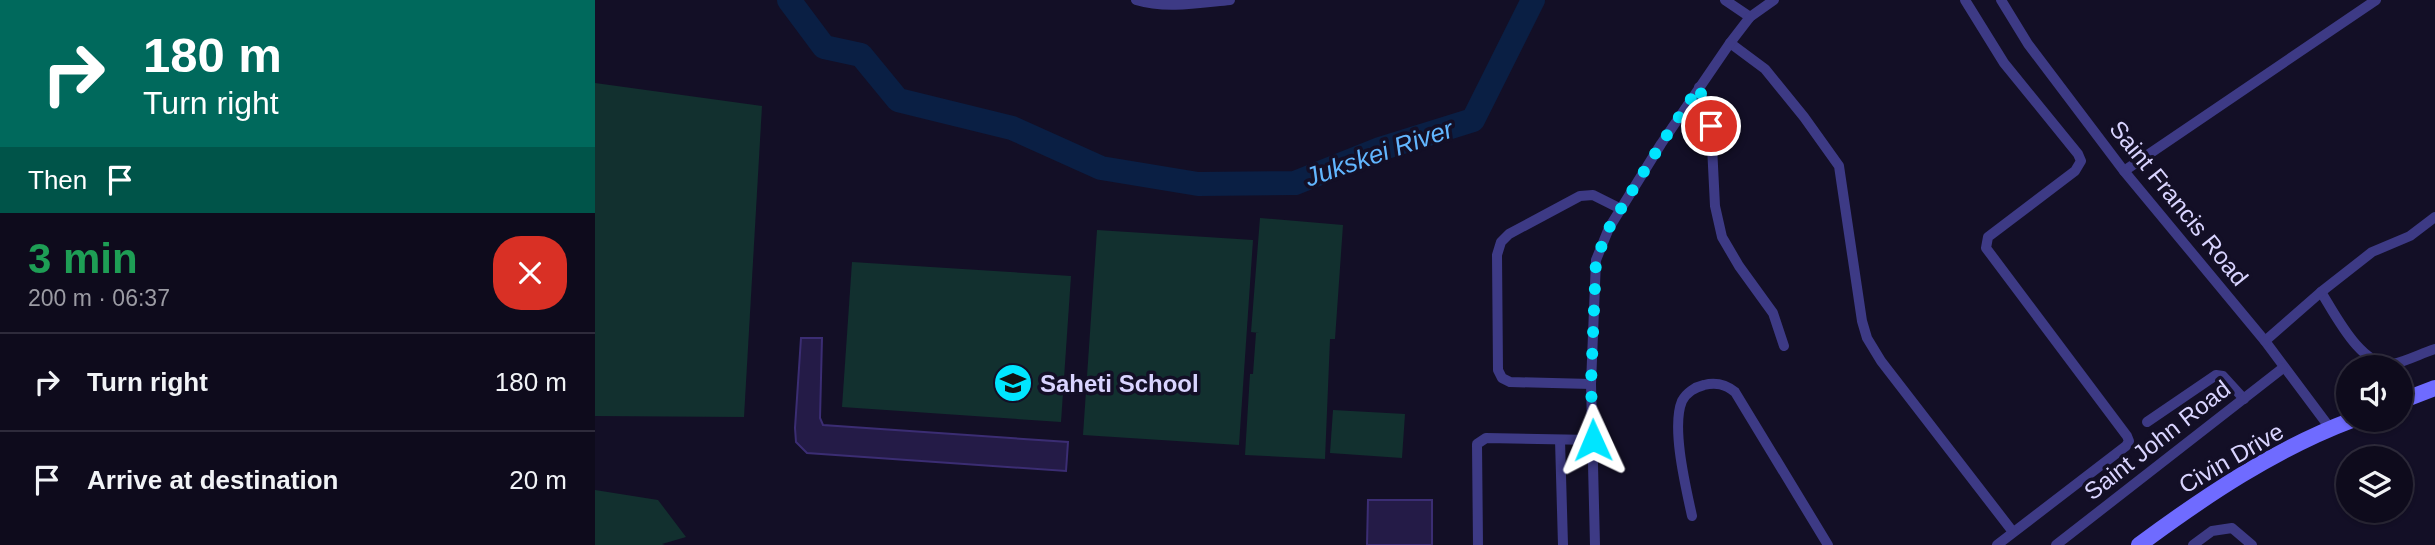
<!DOCTYPE html>
<meta charset="utf-8">
<style>
body{margin:0;font-family:Helvetica,sans-serif;background:#171425;color:#f1f3f6;height:100vh;display:flex;flex-direction:column;font-size:26px;white-space:nowrap}
*{box-sizing:border-box;margin:0}
p{font-size:23px;color:#9b9ba3}
.icon{flex:none;width:38px;height:38px;fill:none;stroke:currentColor;stroke-width:2;stroke-linecap:round;stroke-linejoin:round}
.map{position:relative;flex:1;overflow:hidden}
.side{display:flex;flex-direction:column;background:#0e0b1c;width:595px}
.side>*{flex:none}
.top-card{background:#00695c;color:#fff;overflow:hidden}
.buttons{position:absolute;left:1741px;top:355px;display:grid;gap:14px}
.buttons a{display:grid;place-items:center;width:77px;height:77px;border-radius:50%;background:#0e0b1c;box-shadow:0 2px 5px #0004,0 0 0 2px #2e2b3b;font-size:35px}
.pin{position:absolute;display:grid;place-items:center;width:60px;height:60px;color:#fff;margin:-30px;border:4px solid #fff;border-radius:50%;box-shadow:0 2px 7px #0007}
.me{position:absolute;width:77px;margin:-38px;rotate:359deg;stroke-linejoin:round;filter:drop-shadow(0 0 5px #0008)}
.turn{display:flex;align-items:center;gap:24px;height:147px;padding:0 28px;font-size:32px}
.turn .icon{width:91px;height:91px;stroke-width:2.5}
.turn b{display:block;font-size:49px;line-height:60px}
.then{display:flex;align-items:center;height:66px;padding:0 28px;background:#0003;gap:14px;font-size:26px}
.round{display:grid;place-items:center;flex:none;width:74px;height:74px;border-radius:28px;background:#171425}
.overview{display:flex;align-items:center;justify-content:space-between;height:119px;padding:0 28px}
h1{font-size:42px;font-weight:800;line-height:52px;color:#1e9e55}
ul{padding:0;list-style:none}
li{display:flex;align-items:center;gap:21px;height:98px;padding:0 28px;border-top:2px solid #2e2b3b}
li div{flex:1}
li b{display:block;font-size:26px}
li em{font-style:normal}
main{display:flex;flex:1;min-height:0}
.map>svg:first-child{display:block}
.green{fill:#12302f}
.lines{fill:none;stroke-linecap:round;stroke-linejoin:round}
.river{stroke:#0a1f44;stroke-width:24}
.building{fill:#241b47;stroke:#3b2d73;stroke-width:2}
.minor{stroke:#3d3a85;stroke-width:10}
.secondary{stroke:#6f6bff;stroke-width:16}
.route{stroke:#00e5ff;stroke-width:12;stroke-dasharray:0 21.6}
.labels{text-anchor:middle;dominant-baseline:central;stroke-width:7;stroke-linejoin:round;paint-order:stroke}
.street-label{font-size:24px;fill:#d9d4ff;stroke:#130f26}
.poi-label{font-size:24px;font-weight:bold;fill:#d9d4ff;stroke:#130f26;text-anchor:start}
.water-label{font-size:26px;font-style:italic;fill:#62b6ff;stroke:#130f26}
</style>
<main>
<section class="side">
<div class="top-card">
<div class="turn"><svg class="icon" aria-label="right" viewBox="0 0 24 24"><path d="M7 20v-9h11M14 6l5 5-5 5"/></svg><div><b>180 m</b>Turn right</div></div>
<div class="then">Then<svg class="icon" aria-label="arrive" viewBox="0 0 24 24"><path d="M6 21V4h12l-3 4 3 4H6"/></svg></div>
</div>
<div class="overview"><div><h1>3 min</h1><p>200 m · 06:37</p></div><a class="round" style="background:#d93025;color:#fff"><svg class="icon" aria-label="close" viewBox="0 0 24 24"><path d="M6 6l12 12M18 6L6 18"/></svg></a></div>
<ul>
<li><svg class="icon" aria-label="right" viewBox="0 0 24 24"><path d="M7 20v-9h11M14 6l5 5-5 5"/></svg><div><b>Turn right</b></div><em>180 m</em></li>
<li><svg class="icon" aria-label="arrive" viewBox="0 0 24 24"><path d="M6 21V4h12l-3 4 3 4H6"/></svg><div><b>Arrive at destination</b></div><em>20 m</em></li>
</ul>
</section>
<div class="map">
<svg width="1840" height="545" viewBox="0 0 1840 545">
<rect width="100%" height="100%" fill="#130f26"/>
<g class="green">
<polygon points="0,83 167,106 149,417 0,416"/>
<polygon points="665,218 748,225 740,339 735,339 730,459 650,455 655,374 658,374 661,333 664,333 656,332"/>
<polygon points="502,230 658,240 644,445 488,435"/>
<polygon points="257,262 476,276 466,422 247,407"/>
<polygon points="738,410 810,414 807,458 735,453"/>
<polygon points="0,490 63,500 91,537 67,544 70,545 0,545"/>
</g>
<g class="lines">
<polyline class="river" points="194,0 229,47 266,55 303,100 417,128 506,168 603,184 700,183 785,149 878,120 938,0"/>
</g>
<g class="building">
<polygon points="206,338 227,338 225,418 228,425 473,442 471,471 212,453 201,442 200,428"/>
<polygon points="773,500 837,500 837,545 772,545"/>
</g>
<g class="lines">
<g class="minor">
<path d="M541,0c30,9 63,3 94,0"/>
<polyline points="1130,0 1155,17"/>
<polyline points="1370,0 1409,63 1483,154 1486,161 1480,171 1393,237 1391,248 1532,436 1534,441 1531,446 1402,545"/>
<polyline points="1406,0 1433,44 1529,171 1670,341 1735,428"/>
<polyline points="1135,43 1170,69 1209,117 1244,166 1267,321 1272,338 1286,361 1418,532"/>
<polyline points="1104,87 1116,126 1120,206 1127,237 1144,266 1178,313 1189,346"/>
<polyline points="1529,171 1781,0"/>
<path d="M1726,292c14,22 41,77 72,72 14,-3 29,-11 42,-15"/>
<polyline points="1670,341 1726,292 1777,252 1815,236 1840,217"/>
<polyline points="996,384 915,382 907,378 903,370 902,255 906,242 914,234 985,196 998,195 1026,209"/>
<polyline points="1552,422 1621,375 1628,376 1649,399"/>
<polyline points="965,440 968,545"/>
<path d="M1097,516c-6,-28 -21,-89 -10,-115 4,-8 13,-14 22,-16 12,-3 21,-1 31,7l93,153"/>
<polyline points="883,545 882,444 891,438 998,440"/>
<polyline points="1000,545 996,384 1001,260 1014,228 1066,144 1135,43 1155,17 1179,0"/>
<polyline points="1461,545 1688,368"/>
<polyline points="1598,545 1617,531 1637,528 1657,545"/>
</g>
<g class="secondary">
<polyline points="1806,401 1840,388"/>
<path d="M1544,545c66,-49 136,-96 213,-125"/>
</g>
</g>
<g class="lines">
<polyline class="route" points="998,440 996,384 1001,260 1014,228 1066,144 1104,87 1116,126"/>
</g>
<defs>
<symbol id="school-disc" viewBox="-11 -11 22 22"><circle r="9.5" fill="#00e5ff" stroke="#130f26"/><path d="M0-5L7-2L0 1L-7-2ZM-4 1L0 2.5L4 1V4Q0 6-4 4Z" fill="#111"/></symbol>
</defs>
<g fill-rule="evenodd">
<use href="#school-disc" x="396" y="361" width="44" height="44"/>
</g>
<g class="labels">
<g class="street-label">
<text transform="translate(1584 203) rotate(51)">Saint Francis Road</text>
<text transform="translate(1562 440) rotate(-38)">Saint John Road</text>
<text transform="translate(1636 458) rotate(-30)">Civin Drive</text>
</g>
<g class="poi-label">
<text x="445" y="383">Saheti School</text>
</g>
<g class="water-label">
<text transform="translate(784 153) rotate(-19)">Jukskei River</text>
</g>
</g>
</svg>
<div class="buttons">
<a><svg class="icon" aria-label="sound" viewBox="0 0 24 24"><path d="M4 9h4l5-4v14l-5-4H4zM17 9q2 3 0 6"/></svg></a>
<a><svg class="icon" aria-label="layers" viewBox="0 0 24 24"><path d="M12 4l9 5-9 5-9-5zM3 14l9 5 9-5"/></svg></a>
</div>
<div class="pin" style="left:1116px;top:126px;background:#d93025"><svg class="icon" aria-label="arrive" viewBox="0 0 24 24"><path d="M6 21V4h12l-3 4 3 4H6"/></svg></div>
<svg class="me" style="left:998px;top:440px" viewBox="-20 -20 40 40"><path d="M0-17L14 15 0 8-14 15z" fill="#00e5ff" stroke="#fff" stroke-width="4"/></svg>
</div>
</main>
